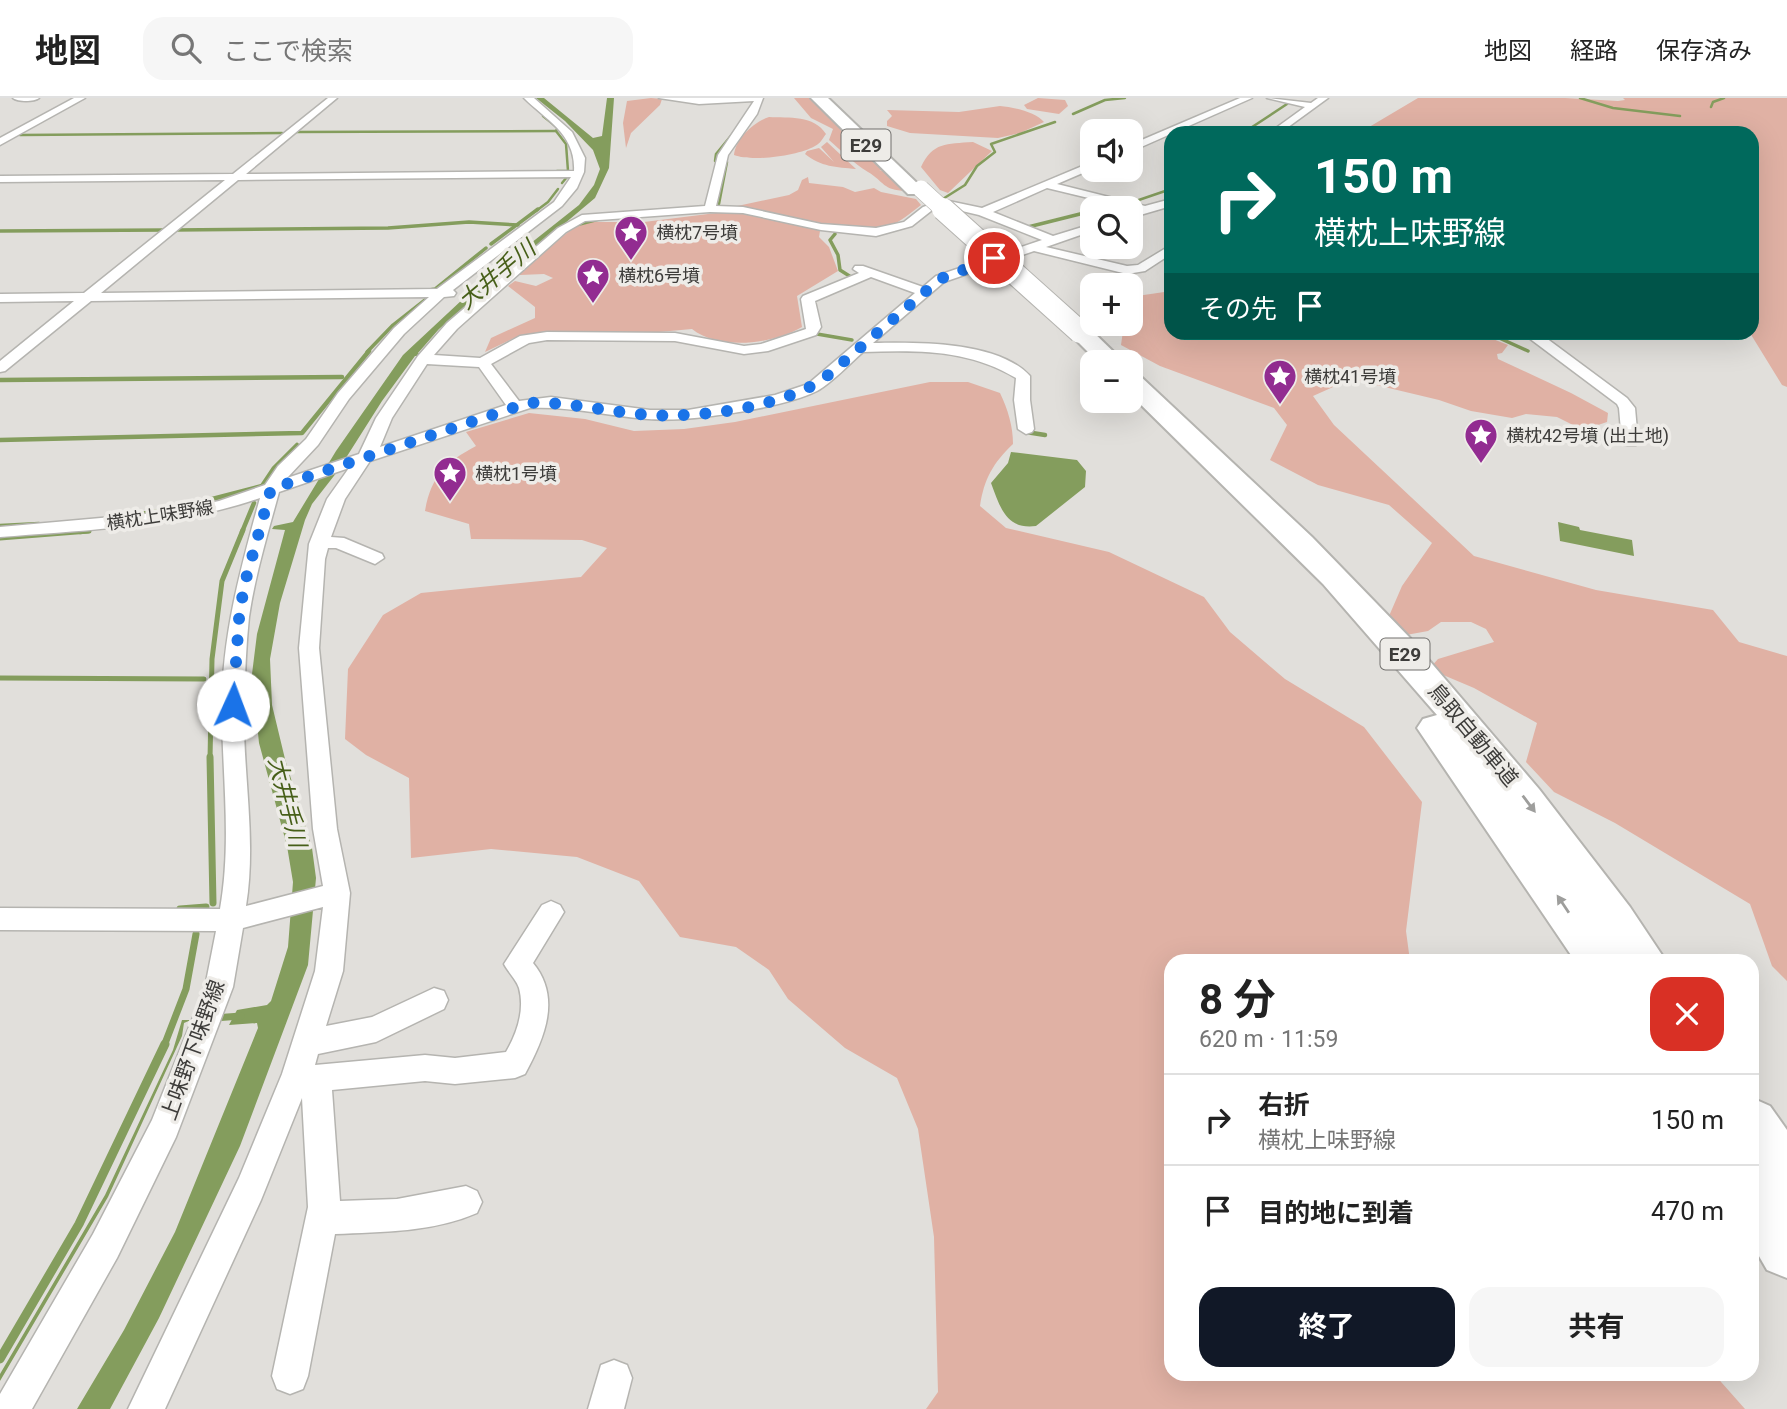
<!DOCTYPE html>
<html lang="ja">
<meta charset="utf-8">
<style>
body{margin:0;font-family:Roboto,"Noto Sans JP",sans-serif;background:#f6f6f6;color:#222;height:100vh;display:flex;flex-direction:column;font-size:26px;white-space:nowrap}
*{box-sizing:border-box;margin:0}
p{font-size:23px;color:#767676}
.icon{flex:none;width:38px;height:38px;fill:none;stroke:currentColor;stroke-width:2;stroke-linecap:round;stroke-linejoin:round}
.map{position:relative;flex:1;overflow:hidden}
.details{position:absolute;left:1164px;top:856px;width:595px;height:427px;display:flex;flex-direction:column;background:#fff;border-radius:21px;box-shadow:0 7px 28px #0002}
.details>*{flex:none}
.top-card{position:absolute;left:1164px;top:28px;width:595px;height:214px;border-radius:21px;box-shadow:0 7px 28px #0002;background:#00695c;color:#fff;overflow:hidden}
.tools{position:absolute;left:1080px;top:21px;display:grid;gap:14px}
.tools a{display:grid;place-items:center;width:63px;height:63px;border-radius:14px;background:#fff;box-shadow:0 7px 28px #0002;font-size:35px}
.pin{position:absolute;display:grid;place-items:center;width:60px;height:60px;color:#fff;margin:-30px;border:4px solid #fff;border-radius:50%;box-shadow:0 2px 7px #0007}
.me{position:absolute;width:77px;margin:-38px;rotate:2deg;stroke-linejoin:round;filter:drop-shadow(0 0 5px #0008)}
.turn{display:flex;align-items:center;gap:24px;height:147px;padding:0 35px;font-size:32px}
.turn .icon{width:91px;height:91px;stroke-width:2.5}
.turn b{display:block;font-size:49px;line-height:60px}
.then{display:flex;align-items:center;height:66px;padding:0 35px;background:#0003;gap:14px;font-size:26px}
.round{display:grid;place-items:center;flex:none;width:74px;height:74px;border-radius:21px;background:#f6f6f6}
.head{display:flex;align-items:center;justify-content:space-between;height:119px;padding:0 35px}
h1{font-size:42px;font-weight:700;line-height:52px}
.button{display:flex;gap:14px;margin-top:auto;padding:14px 35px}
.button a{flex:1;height:80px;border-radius:21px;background:#111827;color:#fff;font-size:28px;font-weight:700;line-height:80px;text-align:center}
.button a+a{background:#f6f6f6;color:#222}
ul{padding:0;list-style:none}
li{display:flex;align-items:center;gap:21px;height:91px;padding:0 35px;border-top:2px solid #e0e0e0}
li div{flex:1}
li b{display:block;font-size:26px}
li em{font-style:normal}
header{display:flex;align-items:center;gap:42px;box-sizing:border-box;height:98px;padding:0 35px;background:#fff;border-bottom:2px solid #e0e0e0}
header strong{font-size:33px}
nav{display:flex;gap:38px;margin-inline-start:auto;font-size:24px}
.search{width:490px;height:63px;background:#f6f6f6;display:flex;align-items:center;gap:18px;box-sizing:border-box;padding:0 24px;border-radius:21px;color:#767676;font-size:26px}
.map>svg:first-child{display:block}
.green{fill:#e0b1a4}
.water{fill:#849d5d}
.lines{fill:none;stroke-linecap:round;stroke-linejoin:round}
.stream-far5{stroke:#849d5d;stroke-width:2.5}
.stream-far4{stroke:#849d5d;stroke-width:3.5}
.stream-far3{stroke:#849d5d;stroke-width:4.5}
.stream-far2{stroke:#849d5d;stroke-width:5}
.stream-far1{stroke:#849d5d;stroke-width:7}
.stream{stroke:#849d5d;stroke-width:9}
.street-casing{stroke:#b5b4b0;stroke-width:3}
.highway-casing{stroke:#b5b4b0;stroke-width:4}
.street{fill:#fff;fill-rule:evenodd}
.highway{fill:#fff;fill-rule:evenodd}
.highway-bridge-far1-casing{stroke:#b5b4b0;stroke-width:18;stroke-linecap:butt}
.highway-bridge-casing{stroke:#b5b4b0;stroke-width:24;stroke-linecap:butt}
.highway-bridge-far1{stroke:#fff;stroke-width:17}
.highway-bridge{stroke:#fff;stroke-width:22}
.oneway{fill:#9e9e9c}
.route{stroke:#1a73e8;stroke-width:12;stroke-dasharray:0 21.6}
.labels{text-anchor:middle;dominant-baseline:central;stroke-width:7;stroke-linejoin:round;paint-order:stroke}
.far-poi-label{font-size:18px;fill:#3d3c3a;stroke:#eeece8;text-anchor:start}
.far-street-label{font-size:18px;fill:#3d3c3a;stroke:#eeece8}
.shield{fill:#eeece8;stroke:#72716e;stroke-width:2}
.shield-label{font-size:19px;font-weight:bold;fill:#3d3c3a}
.street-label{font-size:21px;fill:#3d3c3a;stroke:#eeece8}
.water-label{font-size:23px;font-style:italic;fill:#475f19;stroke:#eeece8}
</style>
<header>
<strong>地図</strong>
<div class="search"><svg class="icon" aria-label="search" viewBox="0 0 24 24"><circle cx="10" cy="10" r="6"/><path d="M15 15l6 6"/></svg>ここで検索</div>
<nav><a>地図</a><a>経路</a><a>保存済み</a></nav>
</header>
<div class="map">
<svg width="1787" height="1311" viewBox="0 0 1787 1311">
<rect width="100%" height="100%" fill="#e1dfdb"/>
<g class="green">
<polygon points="651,0 662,1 660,7 631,35 626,50 623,25 627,3"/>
<path d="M794,0h20l70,72 -5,1h6l21,20c-24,-1 -21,-9 -38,-19 -15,-9 -26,-21 -39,-32l4,-11 -22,-11z"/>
<polygon points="1038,0 1065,2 1068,8 1059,16 1027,11 1024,7"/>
<polygon points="1418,0 1565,0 1618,3 1625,2 1623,0 1787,0 1787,289 1782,287 1750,235 1752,35 1359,35"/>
<path d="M1000,8c13,1 36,6 44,16l-24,11 -22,5 -88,-5 -23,-7v-5l5,-5 -5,-6 72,2z"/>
<path d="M769,19c20,1 45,-2 57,17 -3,4 -6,10 -11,12 -17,10 -63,16 -81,9 2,-17 20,-33 35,-38z"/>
<path d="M827,44l29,27c-20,-2 -35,-2 -51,-15l2,-3 12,-3 15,14 -13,-15z"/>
<path d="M973,44l19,9 -44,42 -8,-3 -19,-23c12,-25 25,-23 52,-25z"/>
<path d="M808,79l1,6 34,4 12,5 19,-4 7,4 35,7 5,6c-10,8 -21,17 -32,21 -41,15 -115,-17 -161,-18l61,-13 9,-5 4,-10z"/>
<path d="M724,114l27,2 66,14 3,3 -1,6 10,10 9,24 -41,25 5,31c-29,17 -82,24 -110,2l-55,5h-104l-19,4 -29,14 6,-14 44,-20v-11l-27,-21 7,-5 21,5 17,-8 -9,-4 -24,1 -1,-3 54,-44 18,-6h53z"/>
<polygon points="1171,193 1171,234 1384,237 1478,235 1508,247 1502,255 1497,256 1498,261 1571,295 1608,315 1607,324 1583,332 1557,319 1526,316 1512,320 1471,313 1439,302 1351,281 1313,298 1334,327 1474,458 1596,492 1713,512 1739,544 1787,558 1787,883 1772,868 1750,806 1615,725 1554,694 1526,664 1537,625 1474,590 1429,571 1438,561 1494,544 1486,531 1471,524 1441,524 1428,533 1406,537 1386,525 1402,488 1432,445 1389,407 1318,387 1270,362 1287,327 1274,310 1160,268 1121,247 1124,226 1130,226 1131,204 1137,198"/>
<path d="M930,284h38l32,11c8,17 13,33 13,51 -20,19 -29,35 -33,62l26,22 103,24 95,45 26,35 55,47 79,48 58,75 -16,129 4,30h-239v413h543l31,35h-819l12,-17 -4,-155 -16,-108 -21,-51 -52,-30 -57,-49 -19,-29 -33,-23 -56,-10 -41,-56 -62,-24 -86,-8 -80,9 -2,-80 -43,-23 -21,-16 3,-70 35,-54 38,-22 160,-16 26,-29 -25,-8 -111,-1 -2,-15 -44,-13c6,-35 21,-49 51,-65l-10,-14 63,-19 56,6 49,12 50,-2 51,-7z"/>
</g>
<g class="water">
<polygon points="536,0 544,0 593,40 602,38 607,0 614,0 609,70 595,100 439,231 418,255 425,256 423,258 415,258 382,303 337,374 312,406 305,422 280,505 270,561 272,607 285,661 312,750 316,780 308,867 240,1048 159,1220 110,1311 77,1311 124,1232 175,1134 258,930 257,925 229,927 237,912 267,907 271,903 288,849 293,784 287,748 259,645 252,576 257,536 285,432 272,431 274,428 293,424 336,353 403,257 478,187 579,107 594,87 600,71 593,52 565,23"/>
<path d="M1011,354l66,8 9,11 -1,16 -49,39c-30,4 -36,-19 -45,-43l17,-20z"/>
<polygon points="1558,424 1579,429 1580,432 1632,442 1634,458 1560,443"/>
<polygon points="182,922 191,922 184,925 182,938 108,1099 0,1283 0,1276 105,1097 173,952"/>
</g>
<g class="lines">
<g class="stream-far5">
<polyline points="1580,0 1613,10 1680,18"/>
<polyline points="1711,9 1713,4 1724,0"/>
<polyline points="1073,16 1105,2 1125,0"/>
<polyline points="546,18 543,18 558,30 556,33 566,46 568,73 557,73"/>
<polyline points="295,34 556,33"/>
<polyline points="1243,35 1287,6"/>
<polyline points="20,37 282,35"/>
<polyline points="715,63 716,56 734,34"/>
<polyline points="562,85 567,79"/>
<polyline points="938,104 965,87 977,68 995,54 991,46 1055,24"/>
<polyline points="1130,105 1171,91"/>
<polyline points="719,106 727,64"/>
<polyline points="1104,110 1116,107"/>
<polyline points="536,113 548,104 558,91"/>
</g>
<g class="stream-far4">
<polyline points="572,128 599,121"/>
<polyline points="1028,129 1092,113"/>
<polyline points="174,132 388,130 469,124 518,127"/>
<polyline points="0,133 165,132"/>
<polyline points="835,136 830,142 838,157 840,172 851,179"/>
<polyline points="491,146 538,111"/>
<polyline points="429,192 435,191 486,150"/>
<polyline points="1486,234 1528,253"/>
<polyline points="817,236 852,242"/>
<polyline points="367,254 393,227 426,201"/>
</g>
<g class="stream-far3">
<polyline points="0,282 342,279"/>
<polyline points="1026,334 1045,337"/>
<polyline points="0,342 302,335 369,253"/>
<polyline points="116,419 170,412 262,388 274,370 297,347"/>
<polyline points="0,428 39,426"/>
<polyline points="80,434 89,433"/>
<polyline points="242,434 254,405"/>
</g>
<g class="stream-far2">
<polyline points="0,440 89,433"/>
<polyline points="0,580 204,581"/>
<polyline points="210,661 212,561 222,483 243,432"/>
</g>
<g class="stream-far1">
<polyline points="210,659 213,805"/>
<polyline points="180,811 206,809"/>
<polyline points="214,920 241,918"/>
<polyline points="164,948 186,891 196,836"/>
</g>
<polyline class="stream" points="0,1261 79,1126 165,946"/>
<defs>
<g id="street">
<path d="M13,0h26c-5,4 -21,4 -26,0z"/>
<polygon points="74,0 85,0 0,47 0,40"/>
<path d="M328,0h9l-91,76 328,-3c2,-37 -28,-51 -50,-73h10l38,34 13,26 -1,14 -7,16 -15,18 -109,84 3,3 -2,3 -10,1 -40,37 -55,65 -31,46 -31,33 72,-24 17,-36 42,-62 29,-33 111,-95 24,-13 123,-9 13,-51 36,-54 -55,3 -40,-6h104l-6,16 -29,41 -12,51 27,1 78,17 55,4 28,-6 19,-15 21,-7 38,8 110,-46v7l-35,15 88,22 26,-7v7l-41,12v-7l4,-1 -4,-2 -83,-20 -54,24 60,24 39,-12v7l-46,16 81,19 11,-1 33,-20v9l-26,17 -18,3 -93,-23 -90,31 -71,61c44,-1 125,-2 157,33v24l4,29 -2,3 -6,2 -8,-5 -4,-29 2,-22c-48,-29 -100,-28 -153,-26 -14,12 -30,30 -46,39 -34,17 -131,32 -169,28 -40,-3 -79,-13 -118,-11l-160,53 -25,38 -14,38 13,1 38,16 2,4 -9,6 -39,-16h-8l-3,11 -6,89 18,181 13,64 -7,78 -17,55 46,-9 62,-29 10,3 4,9 -4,9 -68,33 -58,12 -3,11 110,-10 30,3 51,-6c11,-19 19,-42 13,-64 -3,-9 -11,-16 -15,-24l38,-59 9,-4 9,4 4,7 -31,51c29,35 11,76 -8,111l-10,4 -60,6 -30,-3 -93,9 8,111 57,-2 69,-13 11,5 5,11 -5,11c-43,19 -95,19 -142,21l-27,142 -5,13 -13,5 -13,-5 -5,-13 36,-169 -6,-109 -41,102 -96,209h-37l111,-231 43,-104 33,-103 8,-64 -80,21 -10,59 -57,150 -59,121 -85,151h-32v-15l93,-160 59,-114 53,-133 11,-56 -216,-1v-22l220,1c12,-67 2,-134 2,-202 0,-72 19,-140 38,-209 -84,29 -172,32 -260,39v-10l168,-15 51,-11 46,-16 13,-19 28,-27 32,-46 56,-65 35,-31 -338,4 -86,70 -5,1v-11l74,-60 -74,1v-8l84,-1 141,-113 -225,2v-6l233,-2zM571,79l-17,25 -117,87 -336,4 137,-113zM945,109l34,8 63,25 -106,36 -13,11 -60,-21h-8l-2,3 6,4 -56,23 -2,3 5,30 -45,15 -17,2 -69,-13 -128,-1 -27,4 -40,22 -46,-3 23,-26 109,-97 19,-11 125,-9 33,1 78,17 55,6 36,-10 19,-15zM871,179l44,16 -107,91 -33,11 -87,15h-38l-99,-13 -32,4 -28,-37 38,-21 18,-3 128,1 69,13 24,-3 48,-16 5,-8 -6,-26zM427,266l52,3 27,38 -126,42 12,-29zM349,370l-22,31 -18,45 -10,104 14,181 10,57 -77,20c11,-68 -4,-135 -2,-203 1,-28 2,-58 5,-86 6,-42 19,-84 30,-125z"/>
<polygon points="1240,0 1252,0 1130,54 1130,47"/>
<polygon points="1267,0 1311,5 1318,0 1328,0 1280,35 1269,35 1305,9"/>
<polygon points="1521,234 1538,234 1627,300 1635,310 1638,344 1636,347 1624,347 1622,344 1619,310 1617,306"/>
<polygon points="614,1262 627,1267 632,1280 624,1311 588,1311 601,1267"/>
</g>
<g id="highway">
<polygon points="811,0 828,0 920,88 923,92 920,96 908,96"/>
<polygon points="1080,227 1088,229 1124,264 1098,264 1068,234 1072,229"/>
<polygon points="1130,275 1139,277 1312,439 1410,540 1539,691 1630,809 1666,863 1575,863 1417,630 1423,621 1437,617 1323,486 1130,296"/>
<polygon points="1752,1000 1770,1008 1787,1032 1787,1180 1767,1172 1752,1146"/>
</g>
</defs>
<use href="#street" class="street-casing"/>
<use href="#highway" class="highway-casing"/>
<use href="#street" class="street"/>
<use href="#highway" class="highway"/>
<defs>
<polyline id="highway-bridge-far1" points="921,91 945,113"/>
<polyline id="highway-bridge" points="943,111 1080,234"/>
</defs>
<use href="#highway-bridge-far1" class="highway-bridge-far1-casing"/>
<use href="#highway-bridge" class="highway-bridge-casing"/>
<use href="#highway-bridge-far1" class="highway-bridge-far1"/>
<use href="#highway-bridge" class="highway-bridge"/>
</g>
<defs><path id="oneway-solid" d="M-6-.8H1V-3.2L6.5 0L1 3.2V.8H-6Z" transform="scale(1.75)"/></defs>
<g class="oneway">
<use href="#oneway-solid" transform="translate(1529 706) rotate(53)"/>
<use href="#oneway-solid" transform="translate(1563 806) rotate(-124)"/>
</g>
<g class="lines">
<path class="route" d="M233,607l6,-86 5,-33 27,-97 257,-86c42,-2 82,10 123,12 50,3 136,-8 176,-39l113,-97 54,-21"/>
</g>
<defs>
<symbol id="sight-pin" viewBox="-11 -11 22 30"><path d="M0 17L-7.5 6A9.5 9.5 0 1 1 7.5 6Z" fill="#922c91" stroke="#eeece8"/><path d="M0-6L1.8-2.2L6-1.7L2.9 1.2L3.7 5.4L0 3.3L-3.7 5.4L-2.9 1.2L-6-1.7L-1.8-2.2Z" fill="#fff"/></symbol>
</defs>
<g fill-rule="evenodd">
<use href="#sight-pin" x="612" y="115" width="38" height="52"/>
<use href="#sight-pin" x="574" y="158" width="38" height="52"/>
<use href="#sight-pin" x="1261" y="259" width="38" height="52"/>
<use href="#sight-pin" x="1462" y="318" width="38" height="52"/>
<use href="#sight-pin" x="431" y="356" width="38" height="52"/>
</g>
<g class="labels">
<g class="far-poi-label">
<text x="656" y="134">横枕7号墳</text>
<text x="618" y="177">横枕6号墳</text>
<text x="1304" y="278">横枕41号墳</text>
<text x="1506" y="337">横枕42号墳 (出土地)</text>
<text x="475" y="375">横枕1号墳</text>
</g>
<g class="far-street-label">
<text transform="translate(160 417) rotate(-9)">横枕上味野線</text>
</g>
<g class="shield">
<rect x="841.5" y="31.5" width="49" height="31" rx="5"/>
<rect x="1380.5" y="540.5" width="49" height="31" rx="5"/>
</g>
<g class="shield-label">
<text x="866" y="47">E29</text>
<text x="1405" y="556">E29</text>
</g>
<g class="street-label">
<text transform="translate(1473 637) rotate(50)">鳥取自動車道</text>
<text transform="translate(193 952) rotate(-70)">上味野下味野線</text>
</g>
<g class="water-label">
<text transform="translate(497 177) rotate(-40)">大井手川</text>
<text transform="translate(287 704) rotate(76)">大井手川</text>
</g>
</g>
</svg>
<div class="tools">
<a><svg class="icon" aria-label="sound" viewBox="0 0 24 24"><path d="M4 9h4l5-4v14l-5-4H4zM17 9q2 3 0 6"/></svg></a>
<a><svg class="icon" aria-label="search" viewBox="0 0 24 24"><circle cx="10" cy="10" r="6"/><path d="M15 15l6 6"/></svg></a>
<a>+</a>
<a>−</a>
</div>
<div class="pin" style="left:994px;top:160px;background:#d93025"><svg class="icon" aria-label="arrive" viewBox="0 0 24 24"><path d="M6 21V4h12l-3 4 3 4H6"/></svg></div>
<svg class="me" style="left:233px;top:607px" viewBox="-20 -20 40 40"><circle r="19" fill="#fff"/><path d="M0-13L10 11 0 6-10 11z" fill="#1a73e8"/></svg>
<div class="top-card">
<div class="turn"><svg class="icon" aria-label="right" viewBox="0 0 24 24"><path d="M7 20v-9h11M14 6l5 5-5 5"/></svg><div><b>150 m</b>横枕上味野線</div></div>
<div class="then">その先<svg class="icon" aria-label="arrive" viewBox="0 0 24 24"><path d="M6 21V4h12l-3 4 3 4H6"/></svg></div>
</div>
<section class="details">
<div class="head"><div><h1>8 分</h1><p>620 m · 11:59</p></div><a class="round" style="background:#d93025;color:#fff"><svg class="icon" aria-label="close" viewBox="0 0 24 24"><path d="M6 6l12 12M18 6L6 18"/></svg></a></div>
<ul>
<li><svg class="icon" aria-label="right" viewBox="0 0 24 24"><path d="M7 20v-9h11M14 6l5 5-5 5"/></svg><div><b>右折</b><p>横枕上味野線</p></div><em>150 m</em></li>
<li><svg class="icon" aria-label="arrive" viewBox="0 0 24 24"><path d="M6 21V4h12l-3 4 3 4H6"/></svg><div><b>目的地に到着</b></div><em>470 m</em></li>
</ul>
<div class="button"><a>終了</a><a>共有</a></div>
</section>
</div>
